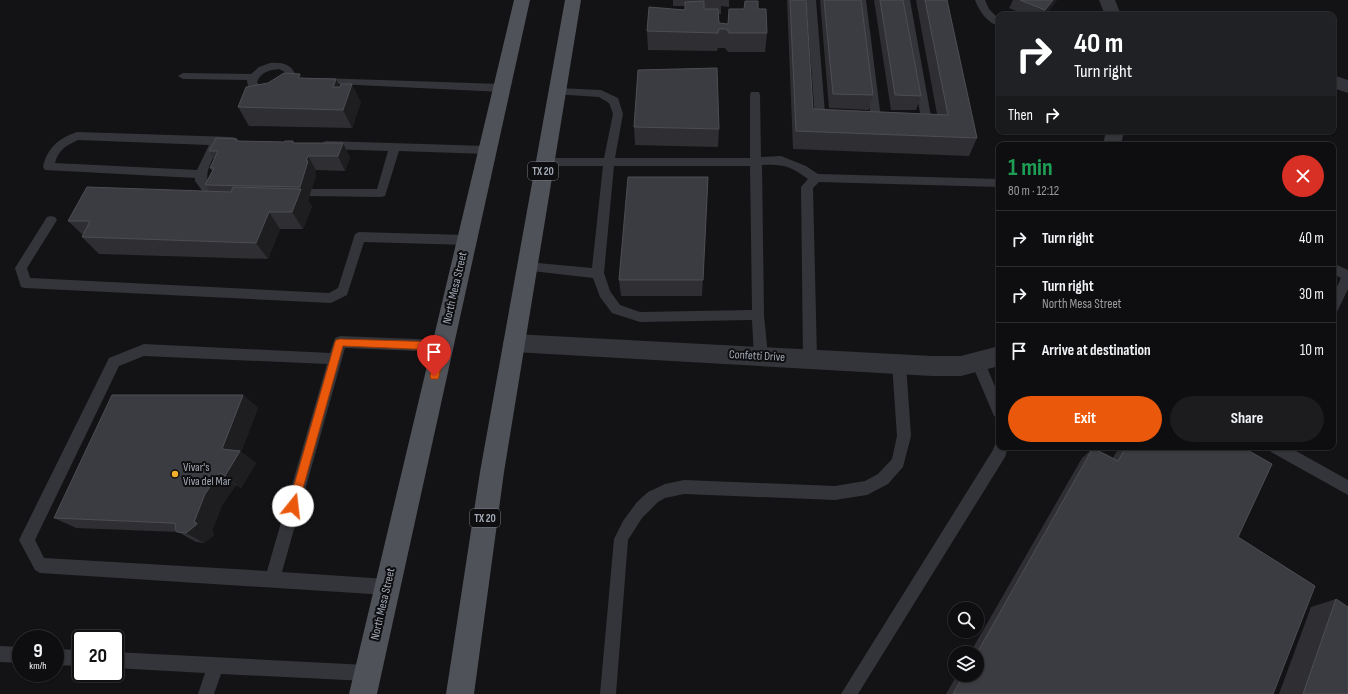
<!DOCTYPE html>
<meta charset="utf-8">
<style>
body{margin:0;font-family:"Sofia Sans Condensed",sans-serif;background:#1c1c1e;color:#f1f3f6;height:100vh;display:flex;flex-direction:column;font-size:15px;white-space:nowrap}
*{box-sizing:border-box;margin:0}
p{font-size:13px;color:#9b9c9f}
.icon{flex:none;width:22px;height:22px;fill:none;stroke:currentColor;stroke-width:2;stroke-linecap:round;stroke-linejoin:round}
.map{position:relative;flex:1;overflow:hidden}
.sheet{position:absolute;left:996px;top:142px;width:340px;height:308px;display:flex;flex-direction:column;background:#0e0e10;border-radius:8px;box-shadow:0 1px 3px #0004,0 0 0 1px #2e2e30}
.sheet>*{flex:none}
.top-card{position:absolute;left:996px;top:12px;width:340px;height:122px;border-radius:8px;box-shadow:0 1px 3px #0004,0 0 0 1px #2e2e30;background:#202124;color:#fff;overflow:hidden}
.tools{position:absolute;left:948px;top:602px;display:grid;gap:8px}
.tools a{display:grid;place-items:center;width:36px;height:36px;border-radius:50%;background:#0e0e10;box-shadow:0 1px 3px #0004,0 0 0 1px #2e2e30;font-size:20px}
.speed{position:absolute;left:12px;top:630px;display:flex;gap:8px;font-size:20px;font-weight:700;text-align:center}
.speed>*{display:grid;place-content:center;width:52px;height:52px;border-radius:50%;background:#0e0e10;box-shadow:0 1px 3px #0004,0 0 0 1px #2e2e30;line-height:1}
.speed small{font-size:10px;font-weight:400}
.speed .limit{border:2px solid #111;border-radius:6px;background:#fff;color:#111}
.pin{position:absolute;display:grid;place-items:center;width:34px;height:34px;color:#fff;margin:-41px -17px;border-radius:50% 50% 50% 0;rotate:-45deg;box-shadow:0 0 4px #0007}
.pin .icon{rotate:45deg}
.me{position:absolute;width:44px;margin:-22px;rotate:16deg;stroke-linejoin:round;filter:drop-shadow(0 0 3px #0008)}
.turn{display:flex;align-items:center;gap:14px;height:84px;padding:0 12px;font-size:18px}
.turn .icon{width:52px;height:52px;stroke-width:2.5}
.turn b{display:block;font-size:28px;line-height:34px}
.then{display:flex;align-items:center;height:38px;padding:0 12px;background:#0003;gap:8px;font-size:15px}
.round{display:grid;place-items:center;flex:none;width:42px;height:42px;border-radius:21px;background:#1c1c1e}
.overview{display:flex;align-items:center;justify-content:space-between;height:68px;padding:0 12px}
h1{font-size:24px;font-weight:700;line-height:30px;color:#1e9e55}
.button{display:flex;gap:8px;margin-top:auto;padding:8px 12px}
.button a{flex:1;height:46px;border-radius:24px;background:#ea580c;color:#fff;font-size:16px;font-weight:700;line-height:46px;text-align:center}
.button a+a{background:#1c1c1e;color:#f1f3f6}
ul{padding:0;list-style:none}
li{display:flex;align-items:center;gap:12px;height:56px;padding:0 12px;border-top:1px solid #2e2e30}
li div{flex:1}
li b{display:block;font-size:15px}
li em{font-style:normal}
.map>svg:first-child{display:block}
.lines{fill:none;stroke-linecap:round;stroke-linejoin:round}
.service{fill:#34353a;fill-rule:evenodd}
.minor{fill:#34353a;fill-rule:evenodd}
.primary{fill:#505259;fill-rule:evenodd}
.wall{fill:#2f2f33}
.shaded-wall{fill:#1e1e21}
.building{fill:#3b3c41;stroke:#4c4e53}
.route{fill:#ea580c;stroke:#983908}
.poi-dot{fill:#f5b02b;stroke:#0e0e10;stroke-width:1.5}
.labels{text-anchor:middle;dominant-baseline:central;stroke-width:4;stroke-linejoin:round;paint-order:stroke}
.shield{fill:#0e0e10;stroke:#777b84;stroke-width:1}
.shield-label{font-size:11px;font-weight:bold;fill:#a4aab6}
.street-label{font-size:12px;fill:#a4aab6;stroke:#0e0e10}
.poi-label{font-size:12px;fill:#a4aab6;stroke:#0e0e10;text-anchor:start}
</style>
<div class="map">
<svg width="1348" height="694" viewBox="0 0 1348 694">
<rect width="100%" height="100%" fill="#131315"/>
<g class="lines">
<g class="service">
<path d="M806,0h10l9,113 8,1 1,3 -1,3c-6,1 -11,1 -17,0l-1,-3z"/>
<polygon points="856,0 866,0 881,119 880,122 872,122 871,119"/>
<polygon points="900,0 910,0 932,122 931,125 927,126 913,124 912,121 913,118 921,118"/>
<path d="M975,0h10l4,9 10,10v7c-12,-3 -20,-15 -24,-26z"/>
<path d="M270,63c12,-1 22,1 26,13 -3,5 -5,9 -10,12 -11,8 -38,12 -39,-8l-64,-1 -5,-3 5,-3 68,1 8,-7zM279,69l6,3 1,4c-6,9 -22,19 -29,6 4,-10 12,-12 22,-13z"/>
<polygon points="320,78 502,84 506,86 507,88 506,90 502,92 316,83 315,81"/>
<path d="M557,88l44,2 17,8 5,16 -8,44h135v-63l1,-3h8l1,3 1,62 20,-1 25,10 12,8 181,5v8l-180,-5 -6,6 4,171 -2,4 -5,2 -5,-2 -2,-4 -2,-172 7,-8c-18,-13 -24,-15 -46,-14l2,150 4,41 -2,4 -5,2 -5,-2 -2,-4 -2,-36 -112,2 -28,-9 -12,-16 -7,-19 -70,-8 -2,-3 2,-3 4,-2 65,6 11,-102h-58l-4,-1 -2,-3 2,-3 4,-1h59l9,-44 -4,-11 -10,-6 -46,-3 -1,-2 1,-2zM614,166h136l2,144 -112,2 -20,-7 -10,-14 -6,-18z"/>
<path d="M77,132l155,5 4,1 1,3 -1,3 -16,1c-6,12 -18,29 -10,40l14,2 2,3 -2,3 -4,1 -17,-2 -8,-11v-3l-150,-8 -2,-3c4,-19 16,-29 34,-35zM78,140l131,5 -12,25 -142,-7c3,-13 12,-18 23,-23z"/>
<polygon points="327,141 487,146 491,147 492,150 491,153 487,154 399,151 385,196 381,197 307,196 305,193 307,190 311,189 377,189 388,151 327,149 323,148 322,145 323,142"/>
<polygon points="51,216 55,217 57,220 27,268 30,278 329,293 338,288 355,234 359,232 466,235 470,237 472,240 470,243 466,245 364,242 347,295 331,303 25,288 21,287 15,268 47,217"/>
<polygon points="1333,263 1348,270 1348,289 1337,312 1333,313 1333,295 1341,278 1333,274"/>
<path d="M340,336l101,4 5,2 1,4 -1,4 -5,2 -96,-4 -63,224 105,7 5,3 3,5 -3,5 -5,3 -347,-22 -5,-3 -16,-30 90,-182 35,-14 186,9 5,-15zM144,356l183,8 -60,207 -223,-13 -9,-18 84,-174z"/>
<polygon points="978,356 983,358 999,396 999,418 994,416 971,362 973,358"/>
<polygon points="899,358 904,360 906,364 911,436 903,467 888,484 867,495 835,500 684,494 665,498 658,502 642,518 628,540 616,694 600,694 614,539 623,521 637,502 648,492 665,484 684,480 835,486 865,481 878,474 892,459 897,436 892,364 894,360"/>
<polygon points="999,441 999,447 1008,447 1005,457 858,694 841,694 993,450 996,442"/>
<polygon points="1269,447 1289,447 1348,480 1348,495 1271,452"/>
<polygon points="0,646 21,647 21,663 0,662"/>
<polygon points="55,649 81,650 81,666 55,665"/>
<polygon points="115,652 367,665 373,667 375,673 373,679 367,681 221,674 214,694 198,694 205,673 115,668"/>
</g>
<g class="minor">
<polygon points="1099,0 1115,0 1121,15 1105,15"/>
<polygon points="1333,75 1348,80 1348,93 1333,88"/>
<polygon points="1106,131 1124,131 1121,145 1103,145"/>
<polygon points="514,334 932,356 961,356 999,346 999,366 961,376 932,376 514,352 506,350 503,343 506,336"/>
</g>
<g class="primary">
<polygon points="514,0 530,0 377,694 349,694"/>
<polygon points="565,0 581,0 504,472 474,694 446,694 480,472"/>
</g>
</g>
<g class="wall">
<polygon points="673,0 729,0 729,7 721,6 721,14 719,14 719,23 728,24 758,9 767,33 765,52 728,52 725,48 718,48 717,51 648,50 647,31 685,10 685,6 673,6"/>
<polygon points="787,0 806,0 813,109 937,114 916,0 947,0 977,138 969,156 793,149"/>
<polygon points="820,0 861,0 873,95 869,110 829,108"/>
<polygon points="874,0 903,0 921,96 916,110 891,110"/>
<polygon points="1013,0 1057,0 1045,15 1026,15 1009,8"/>
<polygon points="300,74 302,78 336,79 340,87 361,102 352,128 249,126 238,107 268,83"/>
<polygon points="634,127 719,129 718,147 635,145"/>
<polygon points="239,141 294,143 350,157 345,171 316,170 315,173 316,175 308,201 312,206 303,229 280,229 268,259 99,254 82,237 83,235 68,221 209,191 205,185 212,171 210,168 214,159 209,151"/>
<polygon points="708,177 702,296 621,296 619,280"/>
<polygon points="243,395 258,408 241,452 256,463 241,488 236,485 222,505 212,531 214,533 214,535 204,543 196,542 178,532 76,528 54,518"/>
<polygon points="1119,447 1242,447 1238,537 1273,694 946,694 957,675 977,675 977,653 970,653 1082,458 1093,448 1113,458"/>
<polygon points="1336,599 1348,694 1279,694 1311,607"/>
</g>
<g class="shaded-wall">
<polygon points="1053,0 1057,0 1045,15 1043,15 1045,10"/>
<polygon points="300,74 309,92 298,78"/>
<polygon points="336,79 345,97 333,87"/>
<polygon points="352,84 361,102 352,128 343,110"/>
<polygon points="343,143 350,157 345,171 338,156"/>
<polygon points="308,156 316,170 315,173 316,175 308,201 312,206 303,229 292,212 301,189 300,187 306,161"/>
<polygon points="269,212 280,229 268,259 256,243"/>
<polygon points="243,395 258,408 241,452 256,463 241,488 225,476 222,449"/>
<polygon points="220,473 236,485 222,505 212,531 214,533 214,535 204,543 186,533 194,522 205,494"/>
</g>
<g class="building">
<polygon points="790,0 806,0 813,109 948,115 925,0 947,0 977,138 796,131"/>
<polygon points="824,0 861,0 873,95 833,94"/>
<polygon points="880,0 903,0 921,96 895,95"/>
<polygon points="1020,0 1053,0 1045,10"/>
<polygon points="704,1 704,9 718,9 719,23 728,24 729,9 744,9 745,1 758,1 758,9 766,9 767,33 729,33 727,29 719,29 718,33 647,31 649,7 685,10 685,2"/>
<polygon points="717,68 719,129 634,127 638,70"/>
<polygon points="284,73 300,74 298,78 336,79 333,87 340,87 341,84 352,84 343,110 238,107 246,87 268,83"/>
<polygon points="216,138 237,139 237,141 284,142 285,141 293,141 293,143 343,143 338,156 308,156 306,161 308,161 300,187 205,185 214,168 210,168 218,151 209,151"/>
<polygon points="628,177 708,177 703,280 619,280"/>
<polygon points="87,187 231,192 233,187 301,189 292,212 269,212 256,243 82,237 90,221 68,221"/>
<polygon points="112,395 243,395 222,449 240,451 225,476 220,473 205,494 194,522 197,523 196,525 186,533 177,532 175,529 176,524 171,523 54,518"/>
<polygon points="1126,447 1242,447 1272,464 1238,537 1315,586 1273,694 953,694 964,675 977,675 977,653 1093,448 1118,461"/>
<polygon points="1336,599 1348,607 1348,694 1303,694"/>
</g>
<polygon class="route" points="340,339 441,342 445,343 446,346 439,376 438,379 431,379 430,376 436,350 343,346 298,506 296,509 293,511 289,509 288,506 335,342 336,340"/>
<circle class="poi-dot" cx="175" cy="474" r="4"/>
<g class="labels">
<g class="shield">
<rect x="528" y="162" width="30" height="18" rx="3"/>
<rect x="470" y="509" width="30" height="18" rx="3"/>
</g>
<g class="shield-label">
<text x="543" y="171">TX 20</text>
<text x="485" y="518">TX 20</text>
</g>
<g class="street-label">
<text transform="translate(455 288) rotate(-77)">North Mesa Street</text>
<text transform="translate(757 356) rotate(3)">Confetti Drive</text>
<text transform="translate(383 604) rotate(-77)">North Mesa Street</text>
</g>
<g class="poi-label">
<text x="183" y="467">Vivar's<tspan x="183" dy="14">Viva del Mar</tspan></text>
</g>
</g>
</svg>
<div class="tools">
<a><svg class="icon" aria-label="search" viewBox="0 0 24 24"><circle cx="10" cy="10" r="6"/><path d="M15 15l6 6"/></svg></a>
<a><svg class="icon" aria-label="layers" viewBox="0 0 24 24"><path d="M12 4l9 5-9 5-9-5zM3 14l9 5 9-5"/></svg></a>
</div>
<div class="speed"><div>9<small>km/h</small></div><div class="limit">20</div></div>
<div class="pin" style="left:434px;top:376px;background:#d93025"><svg class="icon" aria-label="arrive" viewBox="0 0 24 24"><path d="M6 21V4h12l-3 4 3 4H6"/></svg></div>
<svg class="me" style="left:293px;top:506px" viewBox="-20 -20 40 40"><circle r="19" fill="#fff"/><path d="M0-13L10 11 0 6-10 11z" fill="#ea580c"/></svg>
<div class="top-card">
<div class="turn"><svg class="icon" aria-label="right" viewBox="0 0 24 24"><path d="M7 20v-9h11M14 6l5 5-5 5"/></svg><div><b>40 m</b>Turn right</div></div>
<div class="then">Then<svg class="icon" aria-label="right" viewBox="0 0 24 24"><path d="M7 20v-9h11M14 6l5 5-5 5"/></svg></div>
</div>
<section class="sheet">
<div class="overview"><div><h1>1 min</h1><p>80 m · 12:12</p></div><a class="round" style="background:#d93025;color:#fff"><svg class="icon" aria-label="close" viewBox="0 0 24 24"><path d="M6 6l12 12M18 6L6 18"/></svg></a></div>
<ul>
<li><svg class="icon" aria-label="right" viewBox="0 0 24 24"><path d="M7 20v-9h11M14 6l5 5-5 5"/></svg><div><b>Turn right</b></div><em>40 m</em></li>
<li><svg class="icon" aria-label="right" viewBox="0 0 24 24"><path d="M7 20v-9h11M14 6l5 5-5 5"/></svg><div><b>Turn right</b><p>North Mesa Street</p></div><em>30 m</em></li>
<li><svg class="icon" aria-label="arrive" viewBox="0 0 24 24"><path d="M6 21V4h12l-3 4 3 4H6"/></svg><div><b>Arrive at destination</b></div><em>10 m</em></li>
</ul>
<div class="button"><a>Exit</a><a>Share</a></div>
</section>
</div>
